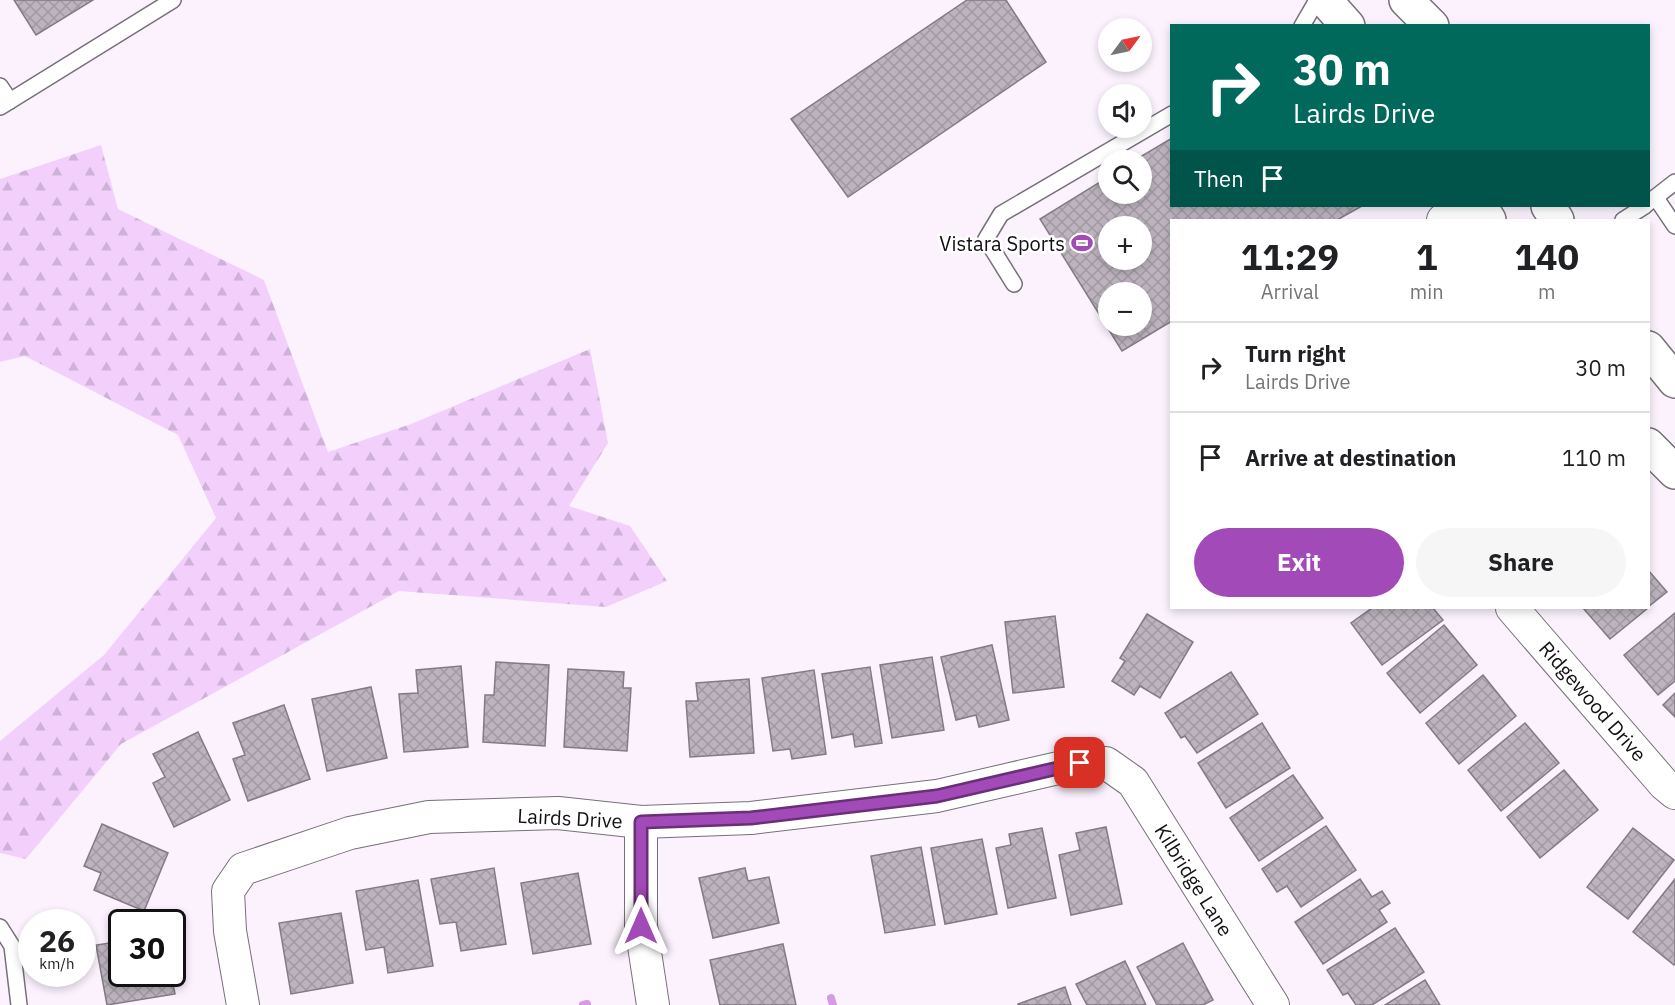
<!DOCTYPE html>
<meta charset="utf-8">
<style>
body{margin:0;font-family:"IBM Plex Sans",sans-serif;background:#f6f6f6;color:#202124;height:100vh;display:flex;flex-direction:column;font-size:22px;white-space:nowrap}
*{box-sizing:border-box;margin:0}
p{font-size:20px;color:#757577}
.icon{flex:none;width:33px;height:33px;fill:none;stroke:currentColor;stroke-width:2;stroke-linecap:round;stroke-linejoin:round}
.map{position:relative;flex:1;overflow:hidden}
.details{position:absolute;left:1170px;top:219px;width:480px;height:390px;display:flex;flex-direction:column;background:#fff;border-radius:0px;box-shadow:0 3px 9px #0003}
.details>*{flex:none}
.top-card{position:absolute;left:1170px;top:24px;width:480px;height:183px;border-radius:0px;box-shadow:0 3px 9px #0003;background:#00695c;color:#fff;overflow:hidden}
.needle{width:39px;rotate:57deg}
.controls{position:absolute;left:1098px;top:18px;display:grid;gap:12px}
.controls a{display:grid;place-items:center;width:54px;height:54px;border-radius:50%;background:#fff;box-shadow:0 3px 9px #0003;font-size:30px}
.speed{position:absolute;left:18px;top:909px;display:flex;gap:12px;font-size:30px;font-weight:700;text-align:center}
.speed>*{display:grid;place-content:center;width:78px;height:78px;border-radius:50%;background:#fff;box-shadow:0 3px 9px #0003;line-height:1}
.speed small{font-size:15px;font-weight:400}
.speed .limit{border:3px solid #111;border-radius:9px;background:#fff;color:#111}
.pin{position:absolute;display:grid;place-items:center;width:51px;height:51px;color:#fff;margin:-26px;border-radius:12px;box-shadow:0 3px 9px #0006}
.me{position:absolute;width:66px;margin:-33px;rotate:0deg;stroke-linejoin:round;filter:drop-shadow(0 0 4px #0008)}
.turn{display:flex;align-items:center;gap:21px;height:126px;padding:0 24px;font-size:27px}
.turn .icon{width:78px;height:78px;stroke-width:2.5}
.turn b{display:block;font-size:42px;line-height:51px}
.then{display:flex;align-items:center;height:57px;padding:0 24px;background:#0003;gap:12px;font-size:22px}
.eta{display:flex;justify-content:space-evenly;align-items:center;height:102px;text-align:center}
.eta b{font-size:36px;font-weight:700;line-height:42px}
.action{display:flex;gap:12px;margin-top:auto;padding:12px 24px}
.action a{flex:1;height:69px;border-radius:36px;background:#a24ab7;color:#fff;font-size:24px;font-weight:700;line-height:69px;text-align:center}
.action a+a{background:#f6f6f6;color:#202124}
ul{padding:0;list-style:none}
li{display:flex;align-items:center;gap:18px;height:90px;padding:0 24px;border-top:2px solid #e0e0e0}
li div{flex:1}
li b{display:block;font-size:22px}
li em{font-style:normal}
.map>svg:first-child{display:block}
.forest{fill:url(#forest-firs)}
.lines{fill:none;stroke-linecap:round;stroke-linejoin:round}
.stream{stroke:#d49ce1;stroke-width:8}
.building{fill:url(#building-cross-hatch);stroke:#827a84;stroke-width:1.5;fill-rule:evenodd}
.lane-casing{stroke:#776f79;stroke-width:18}
.street-casing{stroke:#776f79;stroke-width:34}
.secondary-casing{stroke:#776f79;stroke-width:36}
.lane{stroke:#fff;stroke-width:15}
.street{stroke:#fff;stroke-width:32}
.secondary{stroke:#fff;stroke-width:33}
.route-casing{stroke:#693077;stroke-width:15}
.route{stroke:#a24ab7;stroke-width:10}
.labels{text-anchor:middle;dominant-baseline:central;stroke-width:5;stroke-linejoin:round;paint-order:stroke}
.poi-label{font-size:20px;fill:#131014;stroke:#fff;text-anchor:end}
.street-label{font-size:20px;fill:#131014;stroke:#fff}
</style>
<div class="map">
<svg width="1675" height="1005" viewBox="0 0 1675 1005">
<defs>
<pattern id="forest-firs" width="22" height="20" patternUnits="userSpaceOnUse" patternTransform="scale(1.5)"><rect width="22" height="20" fill="#f3d0fc"/><path d="M5 1l3.5 6h-7zM16 11l3.5 6h-7z" fill="#cfb2d7"/></pattern>
<pattern id="building-cross-hatch" width="8" height="8" patternUnits="userSpaceOnUse" patternTransform="scale(1.5)"><rect width="8" height="8" fill="#bcb3be"/><path d="M0 0l8 8M0 8l8-8" fill="none" stroke="#a199a2"/></pattern>
</defs>
<rect width="100%" height="100%" fill="#fbf2fd"/>
<polygon class="forest" points="101,145 118,209 264,280 328,452 411,424 590,349 608,443 569,506 630,526 667,581 606,607 399,591 121,744 26,859 0,853 0,741 104,655 216,518 178,435 25,356 0,362 0,179"/>
<g class="lines">
<g class="stream">
<polyline points="831,998 833,1005"/>
<polyline points="583,1005 587,1004"/>
</g>
</g>
<g class="building">
<polygon points="14,0 93,0 36,35"/>
<polygon points="967,0 1006,0 1046,62 848,197 791,119"/>
<path d="M1172,138v68h190l-25,14h-165v101l-50,30 -82,-132 68,-42v17h34v-34h-7zM1108,226h34v34h-34zM1108,292h34v34h-34z"/>
<polygon points="1648,570 1667,592 1648,607"/>
<polygon points="1372,608 1433,608 1443,620 1382,665 1351,623"/>
<polygon points="1583,608 1648,608 1610,639"/>
<polygon points="1675,613 1675,681 1658,695 1624,655"/>
<polygon points="1147,614 1193,642 1160,698 1140,686 1134,695 1112,681 1125,661 1120,658"/>
<polygon points="1055,616 1064,687 1013,693 1005,622"/>
<polygon points="1444,625 1477,665 1420,713 1387,673"/>
<polygon points="992,645 1009,720 979,727 976,715 956,720 941,657"/>
<polygon points="932,657 944,730 892,738 880,665"/>
<polygon points="496,662 549,665 545,746 483,742 485,695 494,695"/>
<polygon points="461,666 468,747 404,752 399,694 418,693 416,670"/>
<polygon points="870,667 882,743 855,747 853,734 832,738 822,674"/>
<polygon points="568,669 624,672 623,688 631,688 627,751 564,747"/>
<polygon points="814,670 826,754 792,759 790,749 773,751 762,678"/>
<polygon points="1231,672 1258,714 1197,753 1185,736 1181,738 1165,713"/>
<polygon points="1483,675 1516,716 1459,764 1426,723"/>
<polygon points="749,679 754,753 690,757 686,701 698,701 696,683"/>
<polygon points="371,687 387,758 327,771 312,699"/>
<polygon points="1675,693 1675,717 1663,705"/>
<polygon points="284,705 310,779 248,801 233,759 245,755 233,723"/>
<polygon points="1262,723 1290,768 1226,808 1198,763"/>
<polygon points="1525,723 1559,763 1501,811 1468,770"/>
<polygon points="198,732 230,800 174,827 153,783 165,777 153,754"/>
<polygon points="1564,770 1598,810 1540,858 1507,817"/>
<polygon points="1293,775 1323,818 1259,861 1230,818"/>
<polygon points="102,824 168,853 144,911 94,890 101,873 84,866"/>
<polygon points="1326,826 1356,870 1301,907 1287,886 1277,892 1262,869"/>
<polygon points="1106,827 1122,904 1071,915 1059,855 1080,850 1076,833"/>
<polygon points="1042,828 1056,898 1008,908 996,848 1011,845 1009,834"/>
<polygon points="1633,828 1674,860 1628,919 1587,887"/>
<polygon points="982,839 997,914 945,924 931,848"/>
<polygon points="921,847 935,925 885,933 871,856"/>
<polygon points="494,868 506,944 461,951 456,922 440,924 431,879"/>
<polygon points="745,868 748,881 769,877 779,923 713,938 699,878"/>
<polygon points="578,873 591,944 533,954 521,883"/>
<polygon points="1360,879 1372,897 1382,891 1390,903 1379,910 1387,922 1323,964 1295,922"/>
<polygon points="1675,879 1675,964 1674,965 1633,932"/>
<polygon points="418,880 433,966 388,973 384,947 366,950 356,891"/>
<polygon points="341,913 353,983 291,994 279,923"/>
<polygon points="1395,928 1424,972 1372,1005 1356,1005 1348,993 1343,995 1327,970"/>
<polygon points="122,941 122,974 171,974 175,994 107,1005 96,945"/>
<polygon points="1183,943 1213,1000 1203,1005 1157,1005 1137,967"/>
<polygon points="783,944 796,1005 720,1005 710,960"/>
<polygon points="1125,961 1146,1005 1087,1005 1076,984"/>
<polygon points="1425,980 1440,1005 1385,1005"/>
<polygon points="1065,987 1071,1005 1018,1005 1018,1004"/>
</g>
<g class="lines">
<defs>
<g id="lane">
<polyline points="1302,26 1317,0"/>
<polyline points="0,86 10,101"/>
<polyline points="0,107 173,0"/>
<polyline points="1656,198 1675,226"/>
<polyline points="1648,203 1675,182"/>
<polyline points="1623,220 1645,206"/>
<polyline points="1014,284 986,239 1001,214 1172,114"/>
<polyline points="0,927 12,946 19,1005"/>
</g>
<g id="street">
<polyline points="1443,220 1467,206"/>
<polyline points="1512,608 1664,784 1675,793"/>
<polyline points="641,822 641,926 653,1005"/>
<polyline points="243,1005 230,931 228,891 243,869 350,833 429,817 558,813 641,822 751,818 937,796 1080,763 1106,763 1133,782 1273,1005"/>
</g>
<g id="secondary">
<polyline points="1325,0 1348,26"/>
<polyline points="1406,0 1432,26"/>
<polyline points="1480,206 1489,220"/>
<polyline points="1548,206 1557,220"/>
<polyline points="1648,348 1675,381"/>
<polyline points="1648,445 1675,472"/>
</g>
</defs>
<use href="#lane" class="lane-casing"/>
<use href="#street" class="street-casing"/>
<use href="#secondary" class="secondary-casing"/>
<use href="#lane" class="lane"/>
<use href="#street" class="street"/>
<use href="#secondary" class="secondary"/>
</g>
<g class="lines">
<defs>
<polyline id="route" points="641,926 641,822 751,818 937,796 1080,763"/>
</defs>
<use href="#route" class="route-casing"/>
<use href="#route" class="route"/>
</g>
<defs>
<symbol id="stadium-bare" viewBox="-9 -9 18 18"><path d="M0-5a6.5 5 0 1 0 0 10a6.5 5 0 1 0 0-10ZM-3.5-1.8h7v3.6h-7Z" fill="#a24ab7" stroke="#fff" stroke-width="2.5" paint-order="stroke"/></symbol>
</defs>
<g fill-rule="evenodd">
<use href="#stadium-bare" x="1067" y="228" width="30" height="30"/>
</g>
<g class="labels">
<g class="poi-label">
<text x="1065" y="243">Vistara Sports</text>
</g>
<g class="street-label">
<text transform="translate(1593 701) rotate(49)">Ridgewood Drive</text>
<text transform="translate(570 818) rotate(3)">Lairds Drive</text>
<text transform="translate(1194 880) rotate(58)">Kilbridge Lane</text>
</g>
</g>
</svg>
<div class="controls">
<a><svg class="needle" viewBox="-14 -14 28 28"><path d="M0-13l5 13h-10z" fill="#e53935"/><path d="M0 13l5-13h-10z" fill="#757577"/></svg></a>
<a><svg class="icon" aria-label="sound" viewBox="0 0 24 24"><path d="M4 9h4l5-4v14l-5-4H4zM17 9q2 3 0 6"/></svg></a>
<a><svg class="icon" aria-label="search" viewBox="0 0 24 24"><circle cx="10" cy="10" r="6"/><path d="M15 15l6 6"/></svg></a>
<a>+</a>
<a>−</a>
</div>
<div class="speed"><div>26<small>km/h</small></div><div class="limit">30</div></div>
<div class="pin" style="left:1080px;top:763px;background:#d93025"><svg class="icon" aria-label="arrive" viewBox="0 0 24 24"><path d="M6 21V4h12l-3 4 3 4H6"/></svg></div>
<svg class="me" style="left:641px;top:926px" viewBox="-20 -20 40 40"><path d="M0-17L14 15 0 8-14 15z" fill="#a24ab7" stroke="#fff" stroke-width="4"/></svg>
<div class="top-card">
<div class="turn"><svg class="icon" aria-label="right" viewBox="0 0 24 24"><path d="M7 20v-9h11M14 6l5 5-5 5"/></svg><div><b>30 m</b>Lairds Drive</div></div>
<div class="then">Then<svg class="icon" aria-label="arrive" viewBox="0 0 24 24"><path d="M6 21V4h12l-3 4 3 4H6"/></svg></div>
</div>
<section class="details">
<div class="eta">
<div><b>11:29</b><p>Arrival</p></div>
<div><b>1</b><p>min</p></div>
<div><b>140</b><p>m</p></div>
</div>
<ul>
<li><svg class="icon" aria-label="right" viewBox="0 0 24 24"><path d="M7 20v-9h11M14 6l5 5-5 5"/></svg><div><b>Turn right</b><p>Lairds Drive</p></div><em>30 m</em></li>
<li><svg class="icon" aria-label="arrive" viewBox="0 0 24 24"><path d="M6 21V4h12l-3 4 3 4H6"/></svg><div><b>Arrive at destination</b></div><em>110 m</em></li>
</ul>
<div class="action"><a>Exit</a><a>Share</a></div>
</section>
</div>
